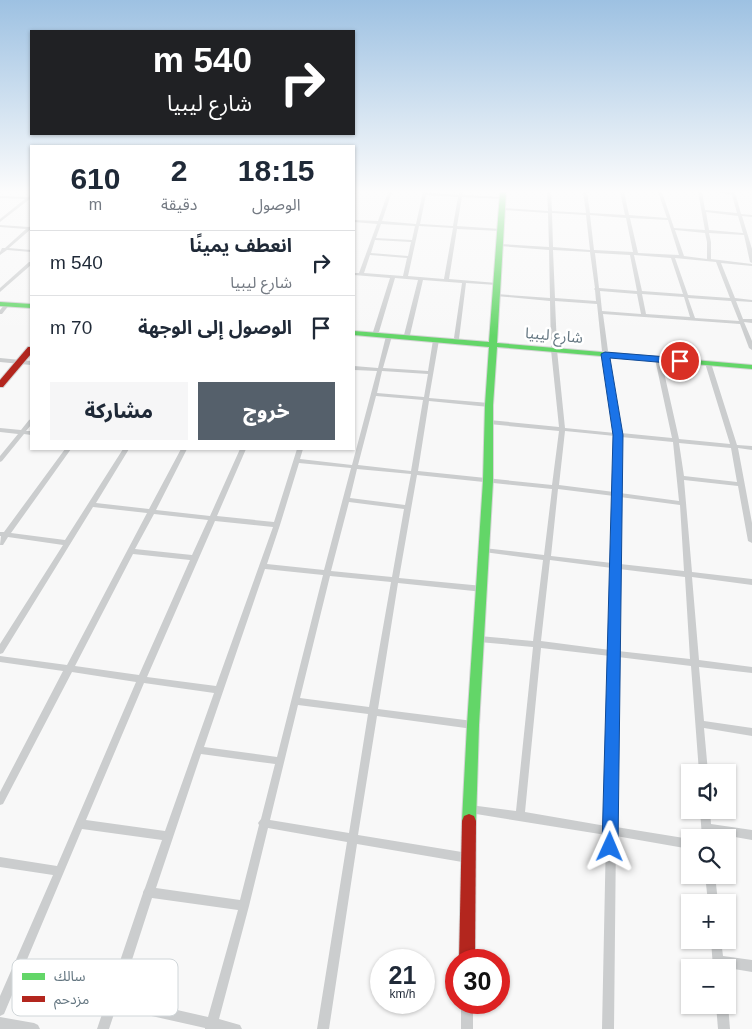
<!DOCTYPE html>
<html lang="ar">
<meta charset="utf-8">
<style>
body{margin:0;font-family:Arial,"Noto Sans Arabic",sans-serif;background:#f6f6f7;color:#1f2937;direction:rtl;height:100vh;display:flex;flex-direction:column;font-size:19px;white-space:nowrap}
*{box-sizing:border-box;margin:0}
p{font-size:16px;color:#747a83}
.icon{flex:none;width:28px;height:28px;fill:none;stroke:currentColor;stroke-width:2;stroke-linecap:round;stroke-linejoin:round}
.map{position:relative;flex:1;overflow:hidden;direction:ltr}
.details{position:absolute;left:30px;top:145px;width:325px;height:305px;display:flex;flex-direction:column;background:#fff;border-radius:0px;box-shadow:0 1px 4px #0004;direction:rtl}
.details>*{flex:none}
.hud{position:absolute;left:30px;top:30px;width:325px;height:105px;border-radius:0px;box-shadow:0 1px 4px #0004;direction:rtl;background:#202124;color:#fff;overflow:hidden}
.tools{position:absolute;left:681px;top:764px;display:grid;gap:10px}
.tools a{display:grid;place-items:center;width:55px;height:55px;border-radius:0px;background:#fff;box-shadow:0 1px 4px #0004;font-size:25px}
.speed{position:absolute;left:370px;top:949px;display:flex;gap:10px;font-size:25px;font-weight:700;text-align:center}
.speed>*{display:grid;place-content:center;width:65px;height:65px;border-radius:50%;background:#fff;box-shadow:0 1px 4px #0004;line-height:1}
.speed small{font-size:12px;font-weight:400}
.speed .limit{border:8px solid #d22;background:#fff;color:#111}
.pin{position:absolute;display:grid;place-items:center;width:42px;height:42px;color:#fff;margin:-21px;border:2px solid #fff;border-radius:50%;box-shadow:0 1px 5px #0007}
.me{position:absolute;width:55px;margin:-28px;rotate:1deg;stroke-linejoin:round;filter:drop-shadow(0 0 4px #0008)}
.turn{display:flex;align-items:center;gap:18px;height:105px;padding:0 20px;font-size:22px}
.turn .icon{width:65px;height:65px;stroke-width:2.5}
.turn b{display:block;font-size:35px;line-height:42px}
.eta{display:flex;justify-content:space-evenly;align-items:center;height:85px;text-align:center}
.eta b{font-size:30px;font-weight:800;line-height:35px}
.action{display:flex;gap:10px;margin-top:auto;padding:10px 20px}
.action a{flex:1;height:58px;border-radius:0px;background:#55606b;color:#fff;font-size:20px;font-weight:800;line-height:58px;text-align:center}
.action a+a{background:#f6f6f7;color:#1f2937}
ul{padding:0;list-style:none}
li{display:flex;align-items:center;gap:15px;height:65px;padding:0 20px;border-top:1px solid #e0e1e3}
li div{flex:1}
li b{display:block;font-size:19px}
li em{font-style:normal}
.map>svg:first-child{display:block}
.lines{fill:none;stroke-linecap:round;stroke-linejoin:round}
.fast-casing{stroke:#d4d5d5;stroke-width:2}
.jam-casing{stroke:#d4d5d5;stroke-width:2}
.street{fill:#cbcdce;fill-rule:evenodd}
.fast{fill:#63d668;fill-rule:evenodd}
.jam{fill:#b3261e;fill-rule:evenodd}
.route{fill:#1a73e8;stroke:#114b97}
.labels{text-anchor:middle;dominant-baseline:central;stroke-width:5;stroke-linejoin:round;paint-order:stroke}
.far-street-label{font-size:15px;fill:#647681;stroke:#fff}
.key{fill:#fff;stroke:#d0d6d9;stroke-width:1}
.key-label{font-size:14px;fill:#647681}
</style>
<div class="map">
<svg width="752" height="1029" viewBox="0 0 752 1029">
<rect width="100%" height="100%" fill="#f8f8f8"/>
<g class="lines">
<defs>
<g id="fast">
<polygon points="500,192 506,192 497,343 752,365 752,369 497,347 493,405 493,481 479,725 476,821 474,826 469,828 464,826 462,821 467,725 483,481 485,405 489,347 354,335 354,331 489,342"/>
<polygon points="0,302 31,304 31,308 0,306"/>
</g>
<g id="jam">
<polygon points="28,347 31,347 31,354 3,387 0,387 0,380"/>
<polygon points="469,814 474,816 476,821 475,960 459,960 462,821 464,816"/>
</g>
</defs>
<use href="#fast" class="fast-casing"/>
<use href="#jam" class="jam-casing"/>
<g class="street">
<polygon points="354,192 356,192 355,195 354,195"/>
<path d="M388,192h4l-10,29 34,3 7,-32 36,3v-3h4l-1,3 41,2 2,1 -2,1 -41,-2 -5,29 44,3 2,1 -2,1 -44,-2 -8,50 48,4 2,1 -2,1 -31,-2 -7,56h-4l-1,-1 8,-55 -39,-3 -13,55 -3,2 -3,-2 14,-55 -23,-2 -16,54 -3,2 -3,-2 17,-54 -36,-3v-2h5l18,-49 -23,-2v-2l24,1zM426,195l32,2 -5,29 -33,-2zM381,224l34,2 -3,14 -36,-2zM419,226l34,2 -9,51 -36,-3zM375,240l36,2 -3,14 -37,-3zM370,255l37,3 -4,18 -39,-3z"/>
<path d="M547,192h4l1,19 34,2 -3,-21h4l3,21 35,2 -5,-23h4l5,23 38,3 -9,-26h4l12,36 31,2 -7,-38h4l3,18 32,3 -5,-18 -14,-3h17l6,22 11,1v2l-10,-1 10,33v14l-2,-1 -6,-27 -35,-2 2,9v17l41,5v2l-31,-3 14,35 17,2v2l-16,-1 7,18h9v4l-8,-1 8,19v9l-3,-2 -9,-24 -137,-10 5,37 -3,1 3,2 13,79 51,5 -17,-79 3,-2 3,2 18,80 51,5 -25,-81 3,-2 3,2 26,82 15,1v4l-14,-2 14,75v20l-4,-2 -10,-55 -54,-6 8,92 60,7v6l-60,-8 7,83 53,7v6l-53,-6 5,54 48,7v8l-48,-8 4,44h-9l-8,-106 -73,-9 -2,170 74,12v10l-74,-13 -2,193h-12l4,-194 -136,-22 -3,-1 -2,-3 2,-3 3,-1 46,6 17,-164 -54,-5 -3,-1 -1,-2 1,-2 3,-1 54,5 10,-81 -59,-8 -4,-2 4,-2 60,7 8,-66 -135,-14 -18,103 84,8 3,1 1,2 -1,2 -3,1 -85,-9 -20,126 95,12 3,1 1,3 -1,3 -3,1 -96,-13 -19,119 110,18 4,2 1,3 -1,3 -4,2 -111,-19 -28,185h-12l30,-187 -79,-14 -19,78 -30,113 21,6 2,4h-37v-1l-89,-20 -7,21h-12l46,-136v-1l2,-4 17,-48 -80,-11 -78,185 -4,2v-20l53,-121 -53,-8v-10l57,9 79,-184 -64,-10 -69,132 -3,1v-13l63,-121 -63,-9v-6l67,9 80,-152 -54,-6 -90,146 -3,1v-10l63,-99 -55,-8 -5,8h-3l1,-9h-1v-4h4l61,-83h6l-60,84 54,7 58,-91h6l-33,54 53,6 32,-60h6l-31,61 54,6 30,-67h6l-29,67 57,6 23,-73h6l-3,10 52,6 25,-94 -23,-1v-4l24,2 8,-32 3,-2 3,2 -9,32 45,3 5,-31 1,-1h4l1,1 -10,58 60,5 3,2 -3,2 -60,-6 -11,70 134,14 7,-54 -70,-7 -3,-2 3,-2 70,7 -8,-77 3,-2 -3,-1 -1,-46 -54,-5 -2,-1 2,-1 54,4 -1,-48 -49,-4 -2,-1 2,-1 49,3 -1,-34 -45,-3 -2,-1 2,-1 45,3zM706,212l32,4 5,17 -34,-3zM552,213l34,2 4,35 -37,-3zM590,215l36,3 7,34 -39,-2zM630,218l38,2 11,35 -41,-2zM675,230l30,3 2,9v17l-23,-3zM553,250l37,2 5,36 -1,1 1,1 1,11 -41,-3zM595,253l35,2 7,36 -38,-3zM634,255l37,3 12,36 -41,-3zM675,258l41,4 14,36 -42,-3zM600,291l37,3 4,20 -39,-3zM642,294l42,3 6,20 -44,-3zM688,298l43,3 8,20 -44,-3zM555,301l42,3 5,47 3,1 -3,2 13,79 -50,-5 -8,-78 -3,-2 3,-1zM382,371l46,3 -4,23 -47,-4zM376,396l47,4 -12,71 -53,-6zM565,431l50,5 -1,56 -55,-7zM621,437l52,5 6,59 -59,-8zM679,443l52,5 6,34 -53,-6zM299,463l52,5 -27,102 -57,-6 13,-39zM357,469l54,5 -6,31 -55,-7zM558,489l56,7 -2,67 -61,-7zM620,497l60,8 4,66 -64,-7zM349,502l55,7 -12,68 -61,-6zM154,514l54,6 -16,35 -57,-6zM215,521l58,6 -57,159 -69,-9zM133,554l57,6 -51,115 -64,-9zM550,560l62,8 -2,82 -69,-9zM265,569l58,6 -46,182 -73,-10zM619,569l66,8 5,82 -72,-8zM330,576l61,6 -22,125 -69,-9zM541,648l69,8 -4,170 -81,-14zM144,683l70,10 -49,138 -79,-11zM298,705l70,9 -19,119 -79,-13zM201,754l74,10 -14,55 -3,4 1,2 -19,75 -84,-12zM152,898l86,12 -30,107 -88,-20z"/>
<polygon points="30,195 31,195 31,198 0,222 0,219 25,199 0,198 0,196 28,197"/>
<polygon points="0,225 29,227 31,226 31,229 9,248 31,250 31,252 7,250 0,255 0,252 2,248 5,248 26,229 0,227"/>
<polygon points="29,262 31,262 31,265 0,292 0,288"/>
<polygon points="6,303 10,304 2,314 0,314 0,310"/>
<polygon points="0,358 31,361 31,365 0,362"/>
<polygon points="31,419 31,425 26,431 31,431 31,435 24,434 2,461 0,462 0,456 18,434 0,432 0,428 21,430 29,420"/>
<polygon points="700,810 710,810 711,824 752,830 752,840 712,833 712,838 702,838"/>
<polygon points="705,875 715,875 718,902 708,902"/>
<polygon points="711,940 721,940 723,956 752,960 752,972 728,968 713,968"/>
<rect x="461" y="1002" width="12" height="27"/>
<polygon points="728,1004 730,1029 718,1029 716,1005"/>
<polygon points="0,1017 34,1023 38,1025 40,1029 0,1029"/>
</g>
<use href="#fast" class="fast"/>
<use href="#jam" class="jam"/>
</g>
<linearGradient id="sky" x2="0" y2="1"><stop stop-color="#9dc1e2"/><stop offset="0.57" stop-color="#fcfcfc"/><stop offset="1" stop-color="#fcfcfc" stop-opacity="0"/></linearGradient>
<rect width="752" height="336" fill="url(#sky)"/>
<polygon class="route" points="605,352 680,358 684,361 680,364 610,358 623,435 618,847 616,853 610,855 604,853 602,847 613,435 601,354"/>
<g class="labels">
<g class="far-street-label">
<text transform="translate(554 335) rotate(5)">شارع ليبيا</text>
</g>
</g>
<rect x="12" y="959" width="166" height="57" rx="8" class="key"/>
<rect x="22" y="973" width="23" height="7" fill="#63d668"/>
<rect x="22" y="996" width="23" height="6" fill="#b3261e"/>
<g class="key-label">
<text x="54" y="981">سالك</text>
<text x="54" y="1004">مزدحم</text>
</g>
</svg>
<div class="tools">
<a><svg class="icon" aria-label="sound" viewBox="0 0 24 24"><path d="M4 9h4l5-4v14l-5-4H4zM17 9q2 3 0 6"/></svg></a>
<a><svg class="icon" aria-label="search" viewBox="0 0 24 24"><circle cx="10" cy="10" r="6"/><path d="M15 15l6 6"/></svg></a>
<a>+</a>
<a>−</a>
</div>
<div class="speed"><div>21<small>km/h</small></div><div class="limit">30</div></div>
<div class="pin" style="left:680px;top:361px;background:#d93025"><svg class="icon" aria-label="arrive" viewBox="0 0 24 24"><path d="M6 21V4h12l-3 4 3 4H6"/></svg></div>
<svg class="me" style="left:610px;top:847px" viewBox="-20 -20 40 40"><path d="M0-17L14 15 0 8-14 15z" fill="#1a73e8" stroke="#fff" stroke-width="4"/></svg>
<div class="hud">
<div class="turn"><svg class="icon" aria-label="right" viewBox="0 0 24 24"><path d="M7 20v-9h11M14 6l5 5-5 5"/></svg><div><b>540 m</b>شارع ليبيا</div></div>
</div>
<section class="details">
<div class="eta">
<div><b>18:15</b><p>الوصول</p></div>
<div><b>2</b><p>دقيقة</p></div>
<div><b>610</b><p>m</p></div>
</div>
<ul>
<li><svg class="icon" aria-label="right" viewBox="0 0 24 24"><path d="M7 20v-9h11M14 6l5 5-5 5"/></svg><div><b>انعطف يمينًا</b><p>شارع ليبيا</p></div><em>540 m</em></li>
<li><svg class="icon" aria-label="arrive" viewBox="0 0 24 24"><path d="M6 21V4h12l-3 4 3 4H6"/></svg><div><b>الوصول إلى الوجهة</b></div><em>70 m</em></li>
</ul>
<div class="action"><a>خروج</a><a>مشاركة</a></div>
</section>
</div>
